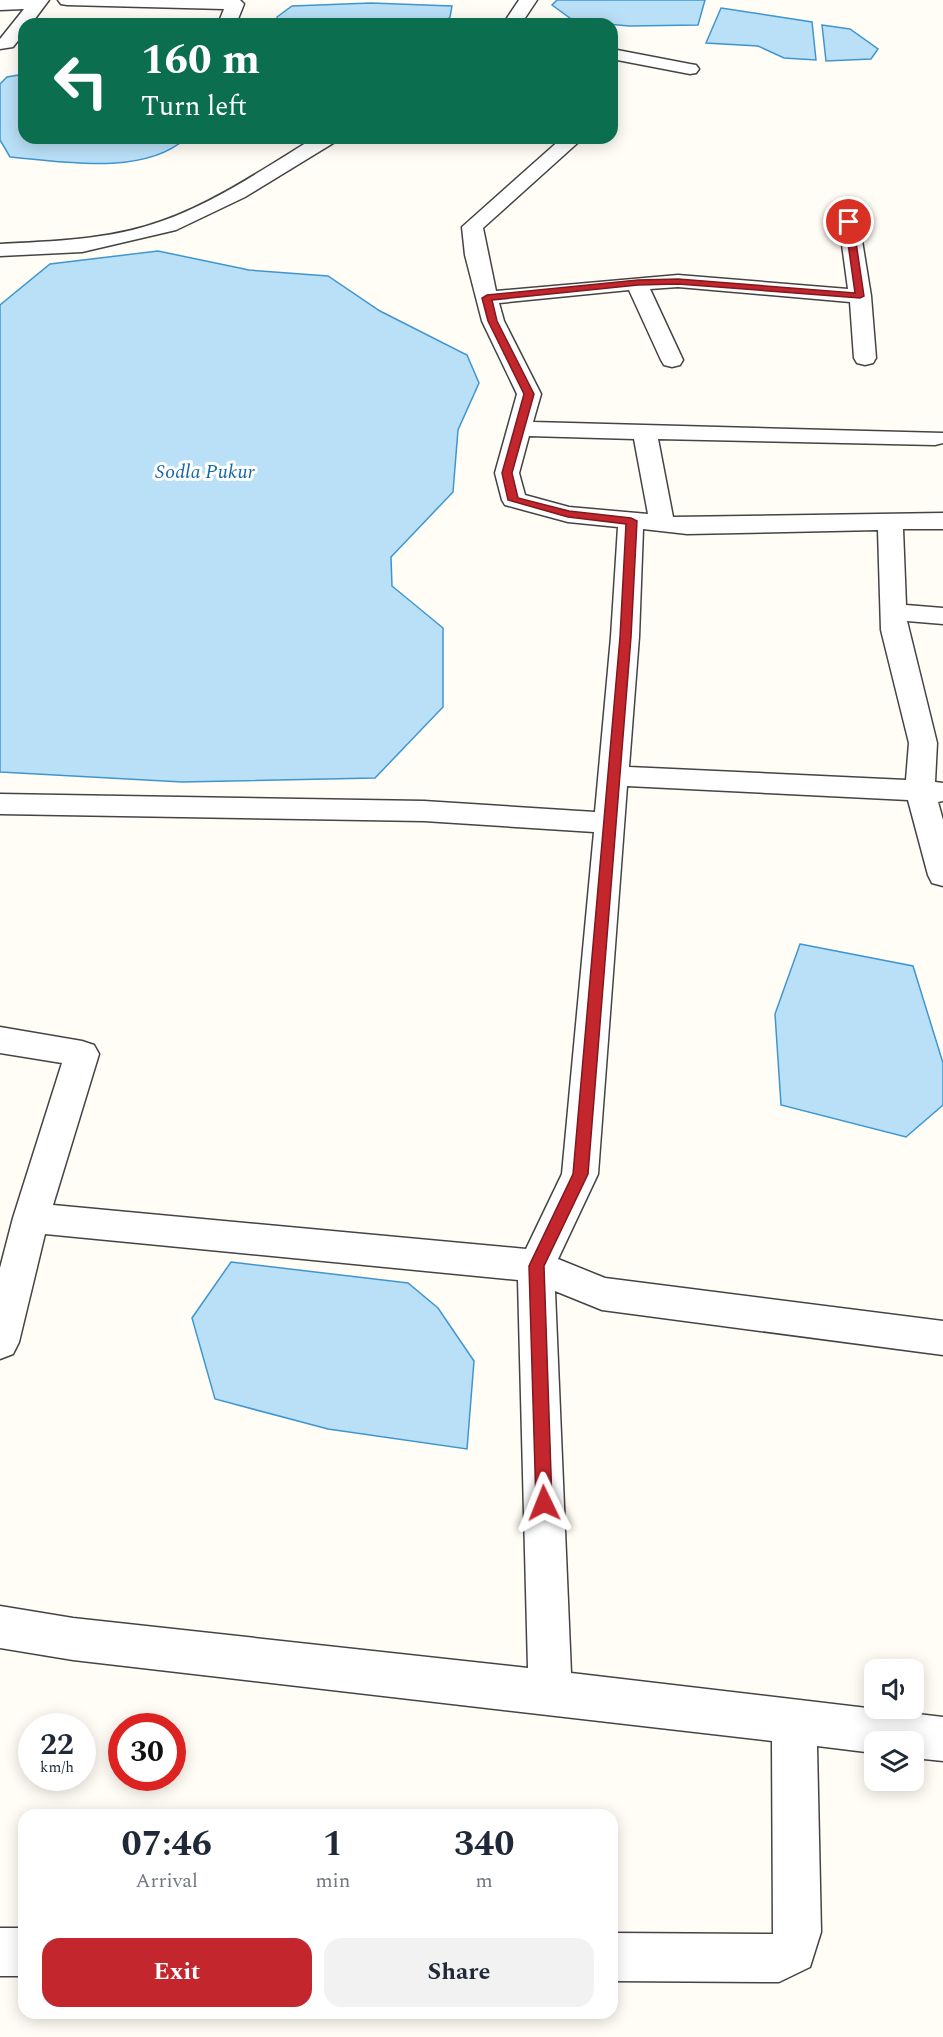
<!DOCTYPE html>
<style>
body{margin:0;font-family:Spectral,serif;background:#f2f2f3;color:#1f2937;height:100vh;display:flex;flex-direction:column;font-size:22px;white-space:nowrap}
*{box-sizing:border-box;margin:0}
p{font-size:20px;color:#747a83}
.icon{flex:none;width:33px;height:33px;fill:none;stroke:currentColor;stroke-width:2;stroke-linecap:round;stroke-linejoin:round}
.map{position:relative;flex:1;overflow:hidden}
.drawer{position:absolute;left:18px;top:1809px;width:600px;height:210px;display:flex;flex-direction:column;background:#fff;border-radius:18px;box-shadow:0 3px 15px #0003}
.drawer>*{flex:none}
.hud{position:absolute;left:18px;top:18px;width:600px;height:126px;border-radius:18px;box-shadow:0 3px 15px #0003;background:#0b6e4f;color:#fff;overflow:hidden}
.buttons{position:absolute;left:864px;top:1659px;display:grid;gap:12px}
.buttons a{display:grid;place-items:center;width:60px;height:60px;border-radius:12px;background:#fff;box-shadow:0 3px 15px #0003;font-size:30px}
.speed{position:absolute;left:18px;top:1713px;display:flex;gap:12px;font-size:30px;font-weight:700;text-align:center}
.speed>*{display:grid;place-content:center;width:78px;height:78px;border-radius:50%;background:#fff;box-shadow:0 3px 15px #0003;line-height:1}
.speed small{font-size:15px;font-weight:400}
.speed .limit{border:9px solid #d22;background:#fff;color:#111}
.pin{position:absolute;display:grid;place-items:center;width:51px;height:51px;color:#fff;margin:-26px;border:3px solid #fff;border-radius:50%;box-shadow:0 2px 6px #0007}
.me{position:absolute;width:66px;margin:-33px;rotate:358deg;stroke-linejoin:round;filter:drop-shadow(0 0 4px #0008)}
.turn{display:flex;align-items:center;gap:21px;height:126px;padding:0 24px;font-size:27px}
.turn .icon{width:78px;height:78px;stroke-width:2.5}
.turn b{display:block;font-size:42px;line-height:51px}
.eta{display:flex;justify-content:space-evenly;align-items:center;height:102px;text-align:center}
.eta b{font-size:36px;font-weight:700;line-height:42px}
.primary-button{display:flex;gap:12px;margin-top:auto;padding:12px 24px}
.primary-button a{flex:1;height:69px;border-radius:18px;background:#c4262e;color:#fff;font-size:24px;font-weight:700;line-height:69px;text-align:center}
.primary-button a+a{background:#f2f2f3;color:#1f2937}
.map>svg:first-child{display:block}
.water{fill:#b9e0f7;stroke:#3f96cf;stroke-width:1.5}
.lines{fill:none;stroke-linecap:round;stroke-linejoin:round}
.minor-casing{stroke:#444;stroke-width:3}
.minor{fill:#fff;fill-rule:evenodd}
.route{fill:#c4262e;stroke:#7f191e;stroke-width:1.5}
.labels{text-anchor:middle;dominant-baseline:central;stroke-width:6;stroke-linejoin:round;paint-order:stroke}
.far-water-label{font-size:20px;font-style:italic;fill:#1768a6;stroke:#fff}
</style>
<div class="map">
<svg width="943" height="2037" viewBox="0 0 943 2037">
<rect width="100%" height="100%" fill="#fffdf5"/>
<g class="water">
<polygon points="557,0 705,0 698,25 629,26 574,21 552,5"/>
<polygon points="371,3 452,6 450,17 443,24 278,24 277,17 292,6"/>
<polygon points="721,8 812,22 816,60 784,58 758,46 706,43"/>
<polygon points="822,25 850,29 878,49 871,59 826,61"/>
<path d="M24,74v64h162c-41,38 -124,24 -176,19l-10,-17v-56l7,-7z"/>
<polygon points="158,251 249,270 328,276 380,311 467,355 479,383 458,430 453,492 391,557 392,586 443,628 443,707 375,778 182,782 0,772 0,305 50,264"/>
<polygon points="800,944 913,966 943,1063 943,1105 906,1137 781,1105 775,1014"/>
<polygon points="231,1262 408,1283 438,1308 474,1361 467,1449 328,1429 215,1399 192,1318"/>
</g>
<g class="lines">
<defs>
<g id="minor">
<polygon points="0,0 49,0 31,24 24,24 24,33 13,47 0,49 0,39 24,9 0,10"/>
<polygon points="58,0 240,0 244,4 236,24 218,24 224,9 67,5 61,4"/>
<polygon points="519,0 537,0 521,24 503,24"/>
<polygon points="612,49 690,64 696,65 699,69 696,73 690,74 612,59"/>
<path d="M314,138h24l-3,4 -90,55 -69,33 -94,22 -82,4v-12c54,-3 110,-4 162,-23 52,-18 106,-55 152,-83z"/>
<path d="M562,138h21l-100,90 13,63 182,-16 170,14 -9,-67 3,-4 7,-2 7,2 3,4 12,74 5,62 -3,5 -8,2 -8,-2 -3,-5 -4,-56 -172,-15 -28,2 33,71 -3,5 -8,2 -8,-2 -3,-5 -32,-70 -130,13 5,18 37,73 -8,28 410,11v10l-8,2 -277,-6 15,78 270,-4v16h-40l3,76 37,3v16l-36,-3 30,122 -2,39 8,1v18l-5,1 5,18v66l-11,-3 -4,-8 -20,-75 -281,-14 -29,388 -40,85 47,19 338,43v34l-341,-45 -47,-19 16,382 372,44v44l-29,-3v-16h-40v11l-57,-7 4,186 -11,35 -31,15 -167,-1v-48l161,1 -1,-193 -699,-81 -73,-12v-42l73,12 455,50 -10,-388 -473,-46 -26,108 -6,12 -13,5v-91l13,-50 49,-155 -62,-10v-26l82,14 12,4 5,9 -46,151 473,44 36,-75 32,-342 -170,-11 -424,-7v-20l424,7 171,11 16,-175 7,-110 -50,-5 -63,-17 -3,-5 -7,-27 22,-79 -35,-73 -17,-66 -3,-28zM529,436l105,3 14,75 -79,-7 -44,-12 -6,-22zM643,529l44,5 191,-4 3,100 28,113 -3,37 -277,-13 10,-130z"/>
<rect x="0" y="1928" width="24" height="48"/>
</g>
</defs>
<use href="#minor" class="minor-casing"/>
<use href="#minor" class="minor"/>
</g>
<polygon class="route" points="849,219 853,222 864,296 860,298 678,284 638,285 492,300 497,321 534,394 512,473 518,498 569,511 631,518 637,521 631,637 588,1174 544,1266 552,1503 550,1508 544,1511 538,1508 536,1503 529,1266 573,1174 620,637 626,524 568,517 508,500 502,473 524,394 488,321 482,298 487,295 638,280 678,279 855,293 845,222"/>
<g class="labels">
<g class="far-water-label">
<text x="205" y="472">Sodla Pukur</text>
</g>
</g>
</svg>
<div class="buttons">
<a><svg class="icon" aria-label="sound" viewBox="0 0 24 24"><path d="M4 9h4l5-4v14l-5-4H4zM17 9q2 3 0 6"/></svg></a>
<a><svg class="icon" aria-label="layers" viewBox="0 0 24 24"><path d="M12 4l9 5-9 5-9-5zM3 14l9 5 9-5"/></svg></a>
</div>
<div class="speed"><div>22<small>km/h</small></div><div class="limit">30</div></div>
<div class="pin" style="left:849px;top:222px;background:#d93025"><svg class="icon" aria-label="arrive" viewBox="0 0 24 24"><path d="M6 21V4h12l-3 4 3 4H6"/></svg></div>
<svg class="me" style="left:544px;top:1503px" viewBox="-20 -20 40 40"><path d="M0-17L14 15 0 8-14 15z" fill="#c4262e" stroke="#fff" stroke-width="4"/></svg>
<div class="hud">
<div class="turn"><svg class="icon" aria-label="left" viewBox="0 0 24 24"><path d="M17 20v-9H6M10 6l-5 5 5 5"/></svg><div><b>160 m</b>Turn left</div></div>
</div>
<section class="drawer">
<div class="eta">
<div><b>07:46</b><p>Arrival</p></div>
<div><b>1</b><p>min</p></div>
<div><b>340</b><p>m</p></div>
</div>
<div class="primary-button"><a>Exit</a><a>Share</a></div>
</section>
</div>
